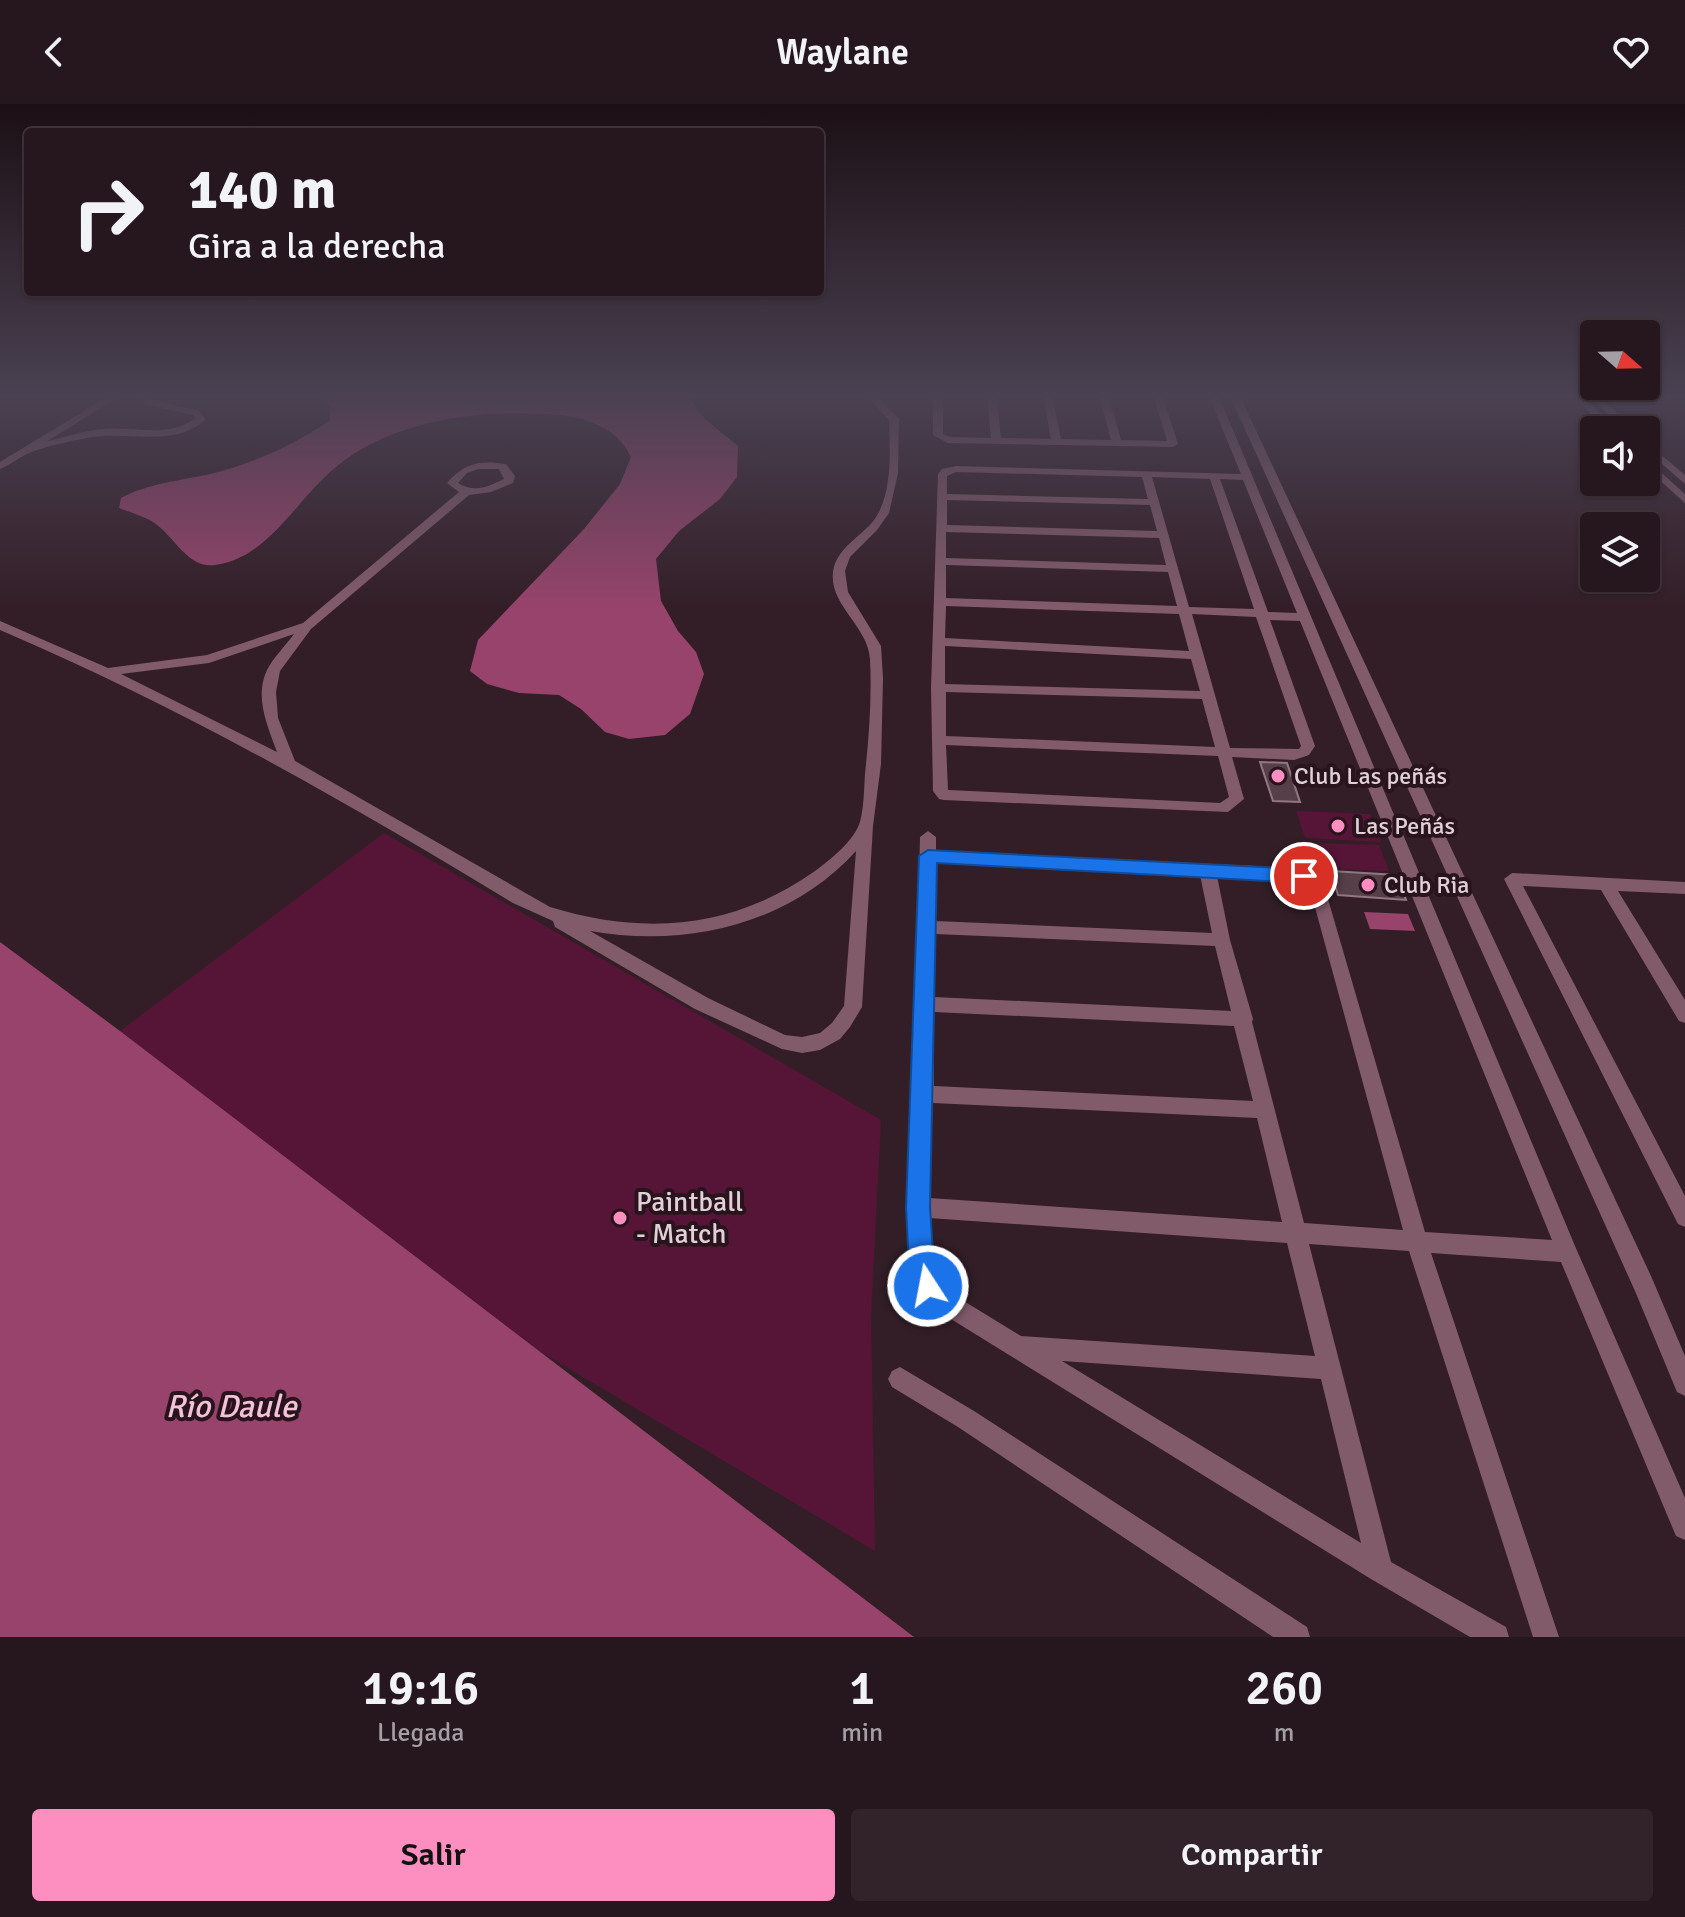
<!DOCTYPE html>
<html lang="es">
<meta charset="utf-8">
<style>
body{margin:0;font-family:Signika,sans-serif;background:#32232a;color:#f1f3f6;height:100vh;display:flex;flex-direction:column;font-size:30px;white-space:nowrap}
*{box-sizing:border-box;margin:0}
p{font-size:26px;color:#a49fa4}
.icon{flex:none;width:44px;height:44px;fill:none;stroke:currentColor;stroke-width:2;stroke-linecap:round;stroke-linejoin:round}
.map{position:relative;height:1533px;overflow:hidden}
.details{display:flex;flex-direction:column;background:#26161d;flex:1}
.details>*{flex:none}
.banner{position:absolute;left:24px;top:24px;width:800px;height:168px;border-radius:8px;box-shadow:0 2px 6px #0004,0 0 0 2px #42353b;background:#26161d;color:#f1f3f6;overflow:hidden}
.needle{width:52px;rotate:110deg}
.controls{position:absolute;left:1580px;top:216px;display:grid;gap:16px}
.controls a{display:grid;place-items:center;width:80px;height:80px;border-radius:8px;background:#26161d;box-shadow:0 2px 6px #0004,0 0 0 2px #42353b;font-size:40px}
.pin{position:absolute;display:grid;place-items:center;width:68px;height:68px;color:#fff;margin:-34px;border:4px solid #fff;border-radius:50%;box-shadow:0 2px 8px #0007}
.me{position:absolute;width:88px;margin:-44px;rotate:349deg;stroke-linejoin:round;filter:drop-shadow(0 0 6px #0008)}
.turn{display:flex;align-items:center;gap:28px;height:168px;padding:0 32px;font-size:36px}
.turn .icon{width:104px;height:104px;stroke-width:2.5}
.turn b{display:block;font-size:56px;line-height:68px}
.eta{display:flex;justify-content:space-evenly;align-items:center;height:136px;text-align:center}
.eta b{font-size:48px;font-weight:600;line-height:56px}
.primary-button{display:flex;gap:16px;margin-top:auto;padding:16px 32px}
.primary-button a{flex:1;height:92px;border-radius:8px;background:#fd8ec0;color:#111;font-size:32px;font-weight:600;line-height:92px;text-align:center}
.primary-button a+a{background:#32232a;color:#f1f3f6}
header{display:flex;justify-content:space-between;align-items:center;height:104px;padding:0 32px;background:#26161d;font-size:36px;font-weight:600}
.map>svg:first-child{display:block}
.green{fill:#561537}
.water{fill:#97436b}
.building{fill:#573f49;stroke:#927782;stroke-width:2}
.lines{fill:none;stroke-linecap:round;stroke-linejoin:round}
.minor{fill:#825b6b;fill-rule:evenodd}
.route{fill:#1a73e8;stroke:#114b97;stroke-width:2}
.poi-dot{fill:#fd8ec0;stroke:#29141d;stroke-width:3}
.labels{text-anchor:middle;dominant-baseline:central;stroke-width:8;stroke-linejoin:round;paint-order:stroke}
.poi-label{font-size:24px;fill:#e0d1d7;stroke:#29141d;text-anchor:start}
.near-poi-label{font-size:28px;fill:#e0d1d7;stroke:#29141d;text-anchor:start}
.near-water-label{font-size:32px;font-style:italic;fill:#f3c2d6;stroke:#29141d}
</style>
<header><svg class="icon" aria-label="back" viewBox="0 0 24 24"><path d="M15 5l-7 7 7 7"/></svg>Waylane<svg class="icon" aria-label="heart" viewBox="0 0 24 24"><path d="M12 20l-8-8c-3-5 5-10 8-4 3-6 11-1 8 4z"/></svg></header>
<div class="map">
<svg width="1685" height="1533" viewBox="0 0 1685 1533">
<rect width="100%" height="100%" fill="#331e27"/>
<g class="green">
<polygon points="1296,707 1370,710 1381,738 1305,734"/>
<polygon points="384,729 881,1016 871,1212 875,1447 541,1248 120,927"/>
<polygon points="1309,739 1379,741 1389,767 1317,764"/>
</g>
<g class="water">
<path d="M320,290h366l19,25 33,27 -1,31 -17,22 -41,32 -23,28 5,42 17,30 18,21 8,22 -14,40 -25,21 -36,4 -24,-7 -24,-23 -22,-14 -40,-2 -32,-9 -17,-13 8,-31 106,-111 36,-45 11,-27c-15,-33 -53,-42 -87,-43 -69,-4 -153,7 -208,53 -39,31 -67,91 -121,98 -28,4 -41,-30 -62,-43 -10,-6 -24,-10 -34,-14l2,-10c28,-15 58,-17 89,-24 42,-10 84,-29 119,-53l2,-14z"/>
<polygon points="1364,808 1408,810 1415,827 1370,825"/>
<polygon points="0,838 120,927 914,1533 0,1533"/>
</g>
<g class="building">
<polygon points="1260,658 1287,659 1300,698 1273,697"/>
<polygon points="1331,767 1397,771 1406,796 1338,791"/>
</g>
<g class="lines">
<g class="minor">
<path d="M112,290h11l-77,48c18,-5 37,-11 56,-13 32,-3 65,10 94,-11l-3,-3 -48,-11 -4,-10h8l3,6 47,11 7,8c-32,30 -80,11 -119,19 -19,4 -43,8 -60,16 -9,4 -17,11 -27,15v-7z"/>
<path d="M865,290h10l24,25 -1,54 -9,40 -12,17 -27,27 -5,14 3,21 33,54 2,32 -2,86 -8,62 -11,181 -12,20 -10,12 -20,11 -18,3 -20,-4 -87,-40 -140,-82 -2,-6 -40,-18c-168,-102 -331,-195 -513,-273v-9l108,47 99,-13 96,-32 156,-131 -12,-9c17,-20 33,-23 59,-19l9,12 -2,7 -22,9 -22,3 -158,134 -31,42 -4,21 2,26 17,43 255,146c95,29 183,22 265,-36 16,-12 39,-30 45,-49 4,-15 4,-33 5,-48 4,-38 7,-77 5,-115 -2,-33 -41,-54 -37,-87 3,-24 28,-35 41,-52 19,-26 16,-70 15,-100zM478,365h21l5,10c-16,8 -30,14 -46,4l9,-10zM294,530c-8,11 -21,24 -27,36 -13,27 1,57 10,82l-156,-78 88,-11zM856,747l-12,155 -12,17 -12,10 -18,4 -17,-2 -77,-37 -118,-67c96,17 199,-6 266,-80z"/>
<polygon points="933,290 943,290 943,330 950,333 991,334 987,290 996,290 1001,334 1051,335 1043,290 1052,290 1061,335 1111,336 1099,290 1108,290 1121,336 1167,337 1153,290 1162,290 1178,340 1173,343 948,339 933,331"/>
<path d="M1208,290h10l179,428h26l-194,-428h10l412,882 34,80v40l-8,-4 -42,-101 -207,-459h-26l173,414 110,252v42l-9,-4 -115,-274 -130,-9 128,384h-26l-124,-386 -100,-7 82,318 115,65 3,10h-39l-99,-58 -433,-268 -18,-17 -9,-27 -3,-60 6,-113 6,-257 8,-6 8,6v14l361,17 26,14 102,350 127,8 -252,-619 -30,-1 45,126 -6,9 -15,5 -62,-3 12,42 -16,13 -284,-12 -5,-1 -6,-8 -2,-103 7,-214 4,-5 14,-3 285,8zM956,368l186,5 6,22 -201,-5v-18zM1152,373l58,2 44,130 -65,-2zM1220,375l23,1 54,133 -29,-1zM947,396l203,5 7,26 -210,-6zM946,428l213,6 7,27 -220,-7zM946,461l222,7 9,34 -231,-8zM946,502l233,8 10,37 -244,-13zM1192,510l64,3 45,129 -2,3 -69,-1zM945,542l246,13 9,32 -255,-7zM946,588l256,7 13,48 -269,-11zM946,641l272,11 11,41 -9,6 -272,-13zM936,758l264,13 12,58 -277,-12zM1217,772l77,4 16,9 93,341 -99,-7 -52,-201 1,-3 -23,-79zM935,830l280,12 16,65 -297,-14zM934,908l300,14 19,75 -319,-15zM933,999l324,15 25,104 -353,-24zM929,1114l358,25 28,113 -294,-20 -67,-41 -17,-16 -4,-12zM1062,1257l259,18 40,164z"/>
<polygon points="1571,290 1580,290 1618,326 1607,326"/>
<polygon points="1588,290 1597,290 1635,326 1624,326"/>
<polygon points="1646,338 1685,371 1685,380 1646,346"/>
<polygon points="1646,355 1685,390 1685,399 1646,364"/>
<polygon points="1512,769 1685,778 1685,790 1618,787 1685,896 1685,919 1679,917 1601,786 1523,782 1685,1092 1685,1123 1678,1120 1504,775"/>
<polygon points="900,1263 974,1307 1307,1523 1310,1533 1273,1533 958,1323 892,1283 888,1275 892,1267"/>
</g>
</g>
<linearGradient id="sky" x2="0" y2="1"><stop stop-color="#1c1015"/><stop offset="0.58" stop-color="#4a4152"/><stop offset="1" stop-color="#4a4152" stop-opacity="0"/></linearGradient>
<rect width="1685" height="504" fill="url(#sky)"/>
<polygon class="route" points="928,746 1304,765 1313,772 1304,779 937,759 930,1103 934,1163 940,1182 937,1190 928,1194 919,1190 909,1163 906,1103 919,752"/>
<g class="poi-dot">
<circle cx="1278" cy="672" r="8"/>
<circle cx="1338" cy="722" r="8"/>
<circle cx="1368" cy="781" r="8"/>
<circle cx="620" cy="1114" r="8"/>
</g>
<g class="labels">
<g class="poi-label">
<text x="1294" y="672">Club Las peñás</text>
<text x="1354" y="722">Las Peñás</text>
<text x="1384" y="781">Club Ria</text>
</g>
<g class="near-poi-label">
<text x="636" y="1098">Paintball<tspan x="636" dy="32">- Match</tspan></text>
</g>
<g class="near-water-label">
<text x="231" y="1302">Río Daule</text>
</g>
</g>
</svg>
<div class="controls">
<a><svg class="needle" viewBox="-14 -14 28 28"><path d="M0-13l5 13h-10z" fill="#e53935"/><path d="M0 13l5-13h-10z" fill="#a49fa4"/></svg></a>
<a><svg class="icon" aria-label="sound" viewBox="0 0 24 24"><path d="M4 9h4l5-4v14l-5-4H4zM17 9q2 3 0 6"/></svg></a>
<a><svg class="icon" aria-label="layers" viewBox="0 0 24 24"><path d="M12 4l9 5-9 5-9-5zM3 14l9 5 9-5"/></svg></a>
</div>
<div class="pin" style="left:1304px;top:772px;background:#d93025"><svg class="icon" aria-label="arrive" viewBox="0 0 24 24"><path d="M6 21V4h12l-3 4 3 4H6"/></svg></div>
<svg class="me" style="left:928px;top:1182px" viewBox="-20 -20 40 40"><circle r="17" fill="#1a73e8" stroke="#fff" stroke-width="3"/><path d="M0-11L8 9 0 5-8 9z" fill="#fff"/></svg>
<div class="banner">
<div class="turn"><svg class="icon" aria-label="right" viewBox="0 0 24 24"><path d="M7 20v-9h11M14 6l5 5-5 5"/></svg><div><b>140 m</b>Gira a la derecha</div></div>
</div>
</div>
<section class="details">
<div class="eta">
<div><b>19:16</b><p>Llegada</p></div>
<div><b>1</b><p>min</p></div>
<div><b>260</b><p>m</p></div>
</div>
<div class="primary-button"><a>Salir</a><a>Compartir</a></div>
</section>
